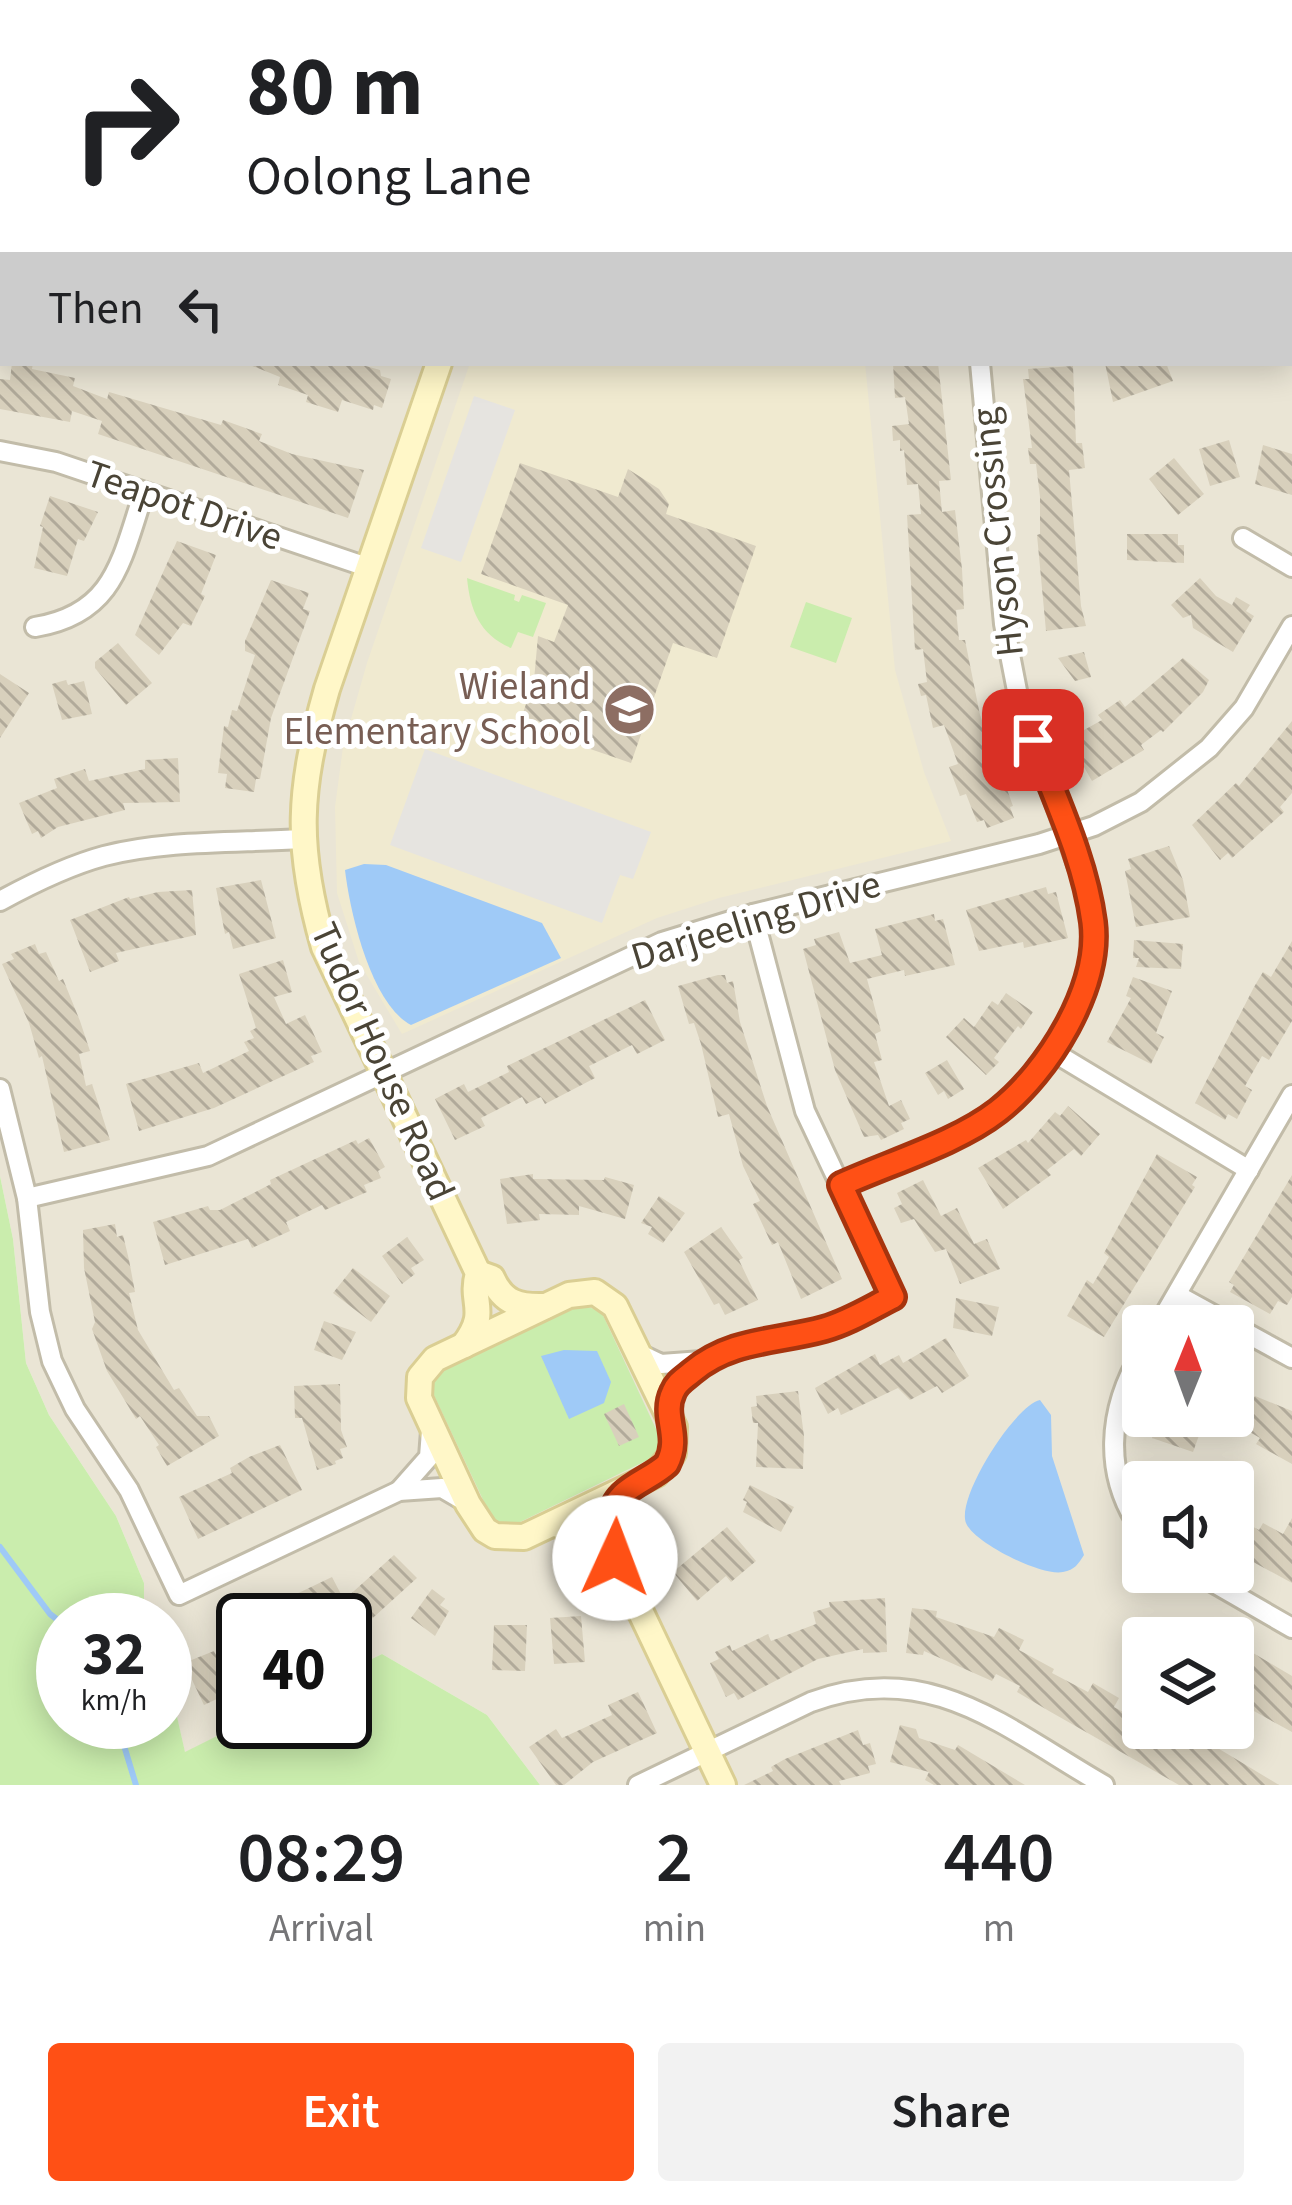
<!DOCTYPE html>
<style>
body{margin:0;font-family:"Source Sans 3",sans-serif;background:#f2f2f2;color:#202124;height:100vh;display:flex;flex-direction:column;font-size:45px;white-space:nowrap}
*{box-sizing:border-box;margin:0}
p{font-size:39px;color:#757577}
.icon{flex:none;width:66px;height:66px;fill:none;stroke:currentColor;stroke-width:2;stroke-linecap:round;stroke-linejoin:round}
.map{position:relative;height:1785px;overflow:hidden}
.panel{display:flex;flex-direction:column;background:#fff;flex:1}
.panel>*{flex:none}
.banner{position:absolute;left:0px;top:0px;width:1293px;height:366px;box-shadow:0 6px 30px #0003;background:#fff;color:#202124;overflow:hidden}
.needle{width:78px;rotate:1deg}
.controls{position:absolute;left:1122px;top:1305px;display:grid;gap:24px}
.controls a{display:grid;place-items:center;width:132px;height:132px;border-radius:12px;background:#fff;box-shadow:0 6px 30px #0003;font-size:60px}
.speed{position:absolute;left:36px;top:1593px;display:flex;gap:24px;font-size:60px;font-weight:700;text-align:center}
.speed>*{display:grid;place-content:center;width:156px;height:156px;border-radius:50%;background:#fff;box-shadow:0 6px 30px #0003;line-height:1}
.speed small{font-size:30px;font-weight:400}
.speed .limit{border:6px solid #111;border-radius:18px;background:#fff;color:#111}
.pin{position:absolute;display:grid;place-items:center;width:102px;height:102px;color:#fff;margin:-51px;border-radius:24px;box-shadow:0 6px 18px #0006}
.me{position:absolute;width:132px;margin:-66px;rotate:2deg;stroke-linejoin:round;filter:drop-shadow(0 0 9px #0008)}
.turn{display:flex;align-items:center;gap:42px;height:252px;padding:0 48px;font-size:54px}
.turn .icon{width:156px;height:156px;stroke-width:2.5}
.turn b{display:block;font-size:84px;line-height:102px}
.then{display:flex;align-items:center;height:114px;padding:0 48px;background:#0003;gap:24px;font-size:45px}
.eta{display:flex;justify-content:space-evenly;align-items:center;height:204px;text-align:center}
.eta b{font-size:72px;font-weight:600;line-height:84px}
.cta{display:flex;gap:24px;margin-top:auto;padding:24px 48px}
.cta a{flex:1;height:138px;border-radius:12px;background:#ff5015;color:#fff;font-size:48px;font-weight:600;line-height:138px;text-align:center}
.cta a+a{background:#f2f2f2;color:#202124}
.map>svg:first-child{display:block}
.residential{fill:#eae5d5;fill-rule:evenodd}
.education{fill:#f0ead0}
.green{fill:#caedad}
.parking{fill:#e6e4e0}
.water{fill:#9fcaf7}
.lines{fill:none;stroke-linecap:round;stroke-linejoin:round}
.stream{stroke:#9fcaf7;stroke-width:6}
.building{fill:url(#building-back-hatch)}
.street-casing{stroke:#c2bca9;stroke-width:24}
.secondary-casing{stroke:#dace93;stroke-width:30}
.street{stroke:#fff;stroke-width:18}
.secondary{stroke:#fff7c8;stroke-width:24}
.route-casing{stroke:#a6340e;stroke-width:30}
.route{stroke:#ff5015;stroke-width:21}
.labels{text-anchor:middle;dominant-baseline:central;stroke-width:10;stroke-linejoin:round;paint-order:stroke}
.street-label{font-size:39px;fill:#4a4436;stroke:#fff}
.education-label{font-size:39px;fill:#785e54;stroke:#fff;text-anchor:end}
</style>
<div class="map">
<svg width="1292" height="1785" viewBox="0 0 1292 1785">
<defs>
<pattern id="building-back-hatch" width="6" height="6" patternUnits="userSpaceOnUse" patternTransform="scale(3)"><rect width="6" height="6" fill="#d8d0bc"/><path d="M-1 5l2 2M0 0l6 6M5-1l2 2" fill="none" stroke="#b1aa9a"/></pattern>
</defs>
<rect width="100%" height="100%" fill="#f5f3e8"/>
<path class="residential" d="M0,0h1292v1785h-752l-53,-70 -105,-61 -37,18v-52h-102l2,102 -60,31 -20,-91v-42h-9l-12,-19v-18l-28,-67 -67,-101 -23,-52 -13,-124 -13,-63zM3,3h1287v360h-1287zM1143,1326h90v90h-90zM1143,1482h90v90h-90zM1143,1638h90v90h-90z"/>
<polygon class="education" points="470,363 865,363 895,670 924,772 951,841 719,898 657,918 402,1034 359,962 337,893 335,807 343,747 367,663"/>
<g class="green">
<path d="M467,578l48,17 -1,5 5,2 3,-7 24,8 -13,34 -15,-5 -7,16c-31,-13 -41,-38 -44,-70z"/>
<polygon points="806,602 852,618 836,663 790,647"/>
<polygon points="0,1176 13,1239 26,1363 49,1415 116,1516 144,1583 144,1601 156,1620 63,1620 63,1722 165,1722 165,1663 185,1752 245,1722 345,1722 345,1672 382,1654 487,1715 540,1785 0,1785"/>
<polygon points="578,1304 601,1311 663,1444 660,1454 516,1524 507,1526 493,1521 431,1389 434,1374"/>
</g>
<g class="parking">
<polygon points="474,396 515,410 461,562 421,548"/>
<polygon points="425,749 651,832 633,879 620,875 602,923 390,845"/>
</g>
<g class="water">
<path d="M364,864l22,1 156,58 19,35 -150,67c-40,-21 -61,-112 -66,-155z"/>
<polygon points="564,1350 597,1351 611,1382 604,1403 569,1419 541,1356"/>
<path d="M1040,1400l11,15 1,41 32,99c-6,9 -9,15 -21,17 -20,5 -89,-29 -97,-49 -10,-25 48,-117 74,-123z"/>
</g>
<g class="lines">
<g class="stream">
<polyline points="0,1547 50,1614 63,1624"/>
<polyline points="104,1722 105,1729 122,1739 136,1785"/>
</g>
</g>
<g class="building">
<polygon points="12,363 33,363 32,369 75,378 73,386 107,399 109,392 221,425 223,420 262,434 259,441 292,454 364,470 348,518 98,434 102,421 72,411 70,422 0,409 0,379 10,380"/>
<polygon points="245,363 355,363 380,370 381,376 391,379 382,408 374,405 373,410 342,400 338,412 306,402 308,395 278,385 280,377"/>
<polygon points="893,363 938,363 951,480 939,481 942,512 955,510 962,569 964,609 956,610 959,640 965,640 980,715 1013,806 1010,807 1014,818 987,828 984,820 977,822 966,794 960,796 949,767 958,764 944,725 933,728 926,695 921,696 918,684 927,682 923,649 915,650 907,515 921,514 918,484 907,485 904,450 900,451 900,440 893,441 892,426 909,424 905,397 895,398"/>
<polygon points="1105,363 1166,363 1173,381 1113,402"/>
<polygon points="1073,366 1076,443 1082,443 1085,468 1069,470 1081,606 1086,626 1046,631 1037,535 1040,534 1040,497 1036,464 1030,464 1028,448 1032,448 1023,379 1029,379 1028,369"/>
<polygon points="1229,440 1240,477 1210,486 1199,449"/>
<polygon points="1263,445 1292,454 1292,495 1255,484"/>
<polygon points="1174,458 1204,494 1178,515 1149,479"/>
<polygon points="520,463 618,497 628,469 659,489 669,504 666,514 756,546 717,658 673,643 631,763 564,740 567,731 522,716 534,680 538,636 554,642 568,605 481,574"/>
<polygon points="50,496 98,512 84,541 78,539 67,576 34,568 43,527 40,526"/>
<polygon points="1127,534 1178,534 1178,545 1184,545 1184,563 1127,560"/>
<polygon points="177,541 216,555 201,594 205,596 191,626 183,623 159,655 135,635"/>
<polygon points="1200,578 1216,596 1232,605 1236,597 1250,605 1246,611 1254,616 1233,652 1193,628 1191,615 1183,618 1171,605"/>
<polygon points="271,580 309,593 303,609 310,611 271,718 260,779 256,779 254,792 225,788 227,774 218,773 224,726 228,727 232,710 237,711 255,655 245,651 245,641"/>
<polygon points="118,643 152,683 126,705 95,668 95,662"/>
<polygon points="1084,652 1091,677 1075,681 1058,658"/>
<polygon points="1183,658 1209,680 1203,692 1163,732 1161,730 1141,745 1144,750 1092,781 1068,739 1102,720 1098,715 1120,700 1125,707"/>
<polygon points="0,674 29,693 0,738"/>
<polygon points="66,680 68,685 84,681 92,714 62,720 52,684"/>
<polygon points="1292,721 1292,793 1280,807 1284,812 1232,858 1228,853 1220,860 1192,825 1236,783 1239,786"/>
<polygon points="178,758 180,802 123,803 125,810 58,827 41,838 38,831 32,834 19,803 57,788 54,779 85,769 89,781 145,769 145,760"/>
<polygon points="1169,846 1183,880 1190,917 1136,927 1125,871 1131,869 1128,859"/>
<polygon points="261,880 276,938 233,949 229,932 225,934 216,888"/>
<polygon points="1046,887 1048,894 1056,892 1068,938 1024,948 1023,942 979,951 966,910"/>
<polygon points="192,890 196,935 116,953 119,961 90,972 70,920 129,897 130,899 158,892"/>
<polygon points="934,914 935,921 943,919 955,965 905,976 904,970 867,979 881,1031 875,1034 882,1060 874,1062 889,1106 901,1100 910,1119 901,1123 904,1129 881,1140 878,1135 864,1137 835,1070 803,949 816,945 814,939 839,932 850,963 882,955 875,929"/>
<polygon points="1134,940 1183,944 1181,969 1136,967 1139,958 1133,958"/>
<polygon points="1292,941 1292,1021 1269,1060 1262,1056 1245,1086 1252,1090 1237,1119 1228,1114 1225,1120 1195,1103 1254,987 1263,972 1271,977"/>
<polygon points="35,944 39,954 46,952 59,981 63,979 80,1021 90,1051 79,1054 86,1086 92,1084 110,1140 64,1152 42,1056 39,1058 29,1023 2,964 14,959 11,954"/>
<polygon points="283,960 292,992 274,997 286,1024 305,1015 322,1052 311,1056 314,1062 214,1108 139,1131 126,1084 199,1063 203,1073 249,1051 244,1042 254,1038 250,1031 256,1028 239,974"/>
<polygon points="718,975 725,975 727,983 733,981 740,1022 767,1106 842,1279 801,1299 778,1242 772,1245 753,1204 760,1201 743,1166 729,1114 718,1117 701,1044 694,1023 689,1024 678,986"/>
<polygon points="1133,977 1172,991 1156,1033 1164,1037 1151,1064 1107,1042 1131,998 1126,996"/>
<polygon points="1006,993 1033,1012 1021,1029 1018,1026 994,1058 999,1062 986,1075 946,1037 964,1018 974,1027 992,1001 998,1005"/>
<polygon points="645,1000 665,1040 637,1054 632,1045 589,1066 595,1078 545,1104 541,1097 526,1104 522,1097 481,1118 485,1126 455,1140 435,1099 464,1084 468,1092 509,1072 507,1066"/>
<polygon points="947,1060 964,1089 948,1099 944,1091 938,1095 925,1073"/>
<polygon points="1068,1106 1100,1134 1081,1156 1074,1149 1047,1170 1051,1175 1003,1209 978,1168 1026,1140 1028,1143 1055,1112 1060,1116"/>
<polygon points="369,1138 385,1167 378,1171 381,1178 364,1185 367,1192 325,1210 322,1205 286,1222 290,1231 252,1248 248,1239 165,1265 153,1222 208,1206 210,1210 220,1210 271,1184 270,1180 356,1140 358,1144"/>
<polygon points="1157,1154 1197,1177 1192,1185 1195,1187 1104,1337 1067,1316 1087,1280 1093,1284 1109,1257 1104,1253"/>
<polygon points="533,1174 533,1179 604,1180 605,1177 634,1185 625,1219 579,1206 579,1215 539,1214 540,1220 507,1224 500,1179"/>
<polygon points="1292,1175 1292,1297 1287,1305 1278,1301 1270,1314 1230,1292 1234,1285 1229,1282"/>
<polygon points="923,1180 941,1216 957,1208 974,1244 987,1239 1000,1269 960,1284 946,1249 935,1252 914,1219 901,1223 894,1208 902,1204 897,1193"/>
<polygon points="659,1196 685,1213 663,1243 648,1234 652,1227 641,1223"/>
<polygon points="115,1224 117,1237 123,1235 129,1260 135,1292 129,1293 138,1330 174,1390 179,1388 197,1416 209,1416 219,1436 167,1466 156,1447 159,1445 140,1416 136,1419 107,1371 92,1329 95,1322 84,1268 83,1230"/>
<polygon points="721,1227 743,1258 739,1260 758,1300 725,1315 719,1303 714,1305 684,1252"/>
<polygon points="407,1237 424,1260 411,1268 415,1274 402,1284 382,1256"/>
<polygon points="353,1268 390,1296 371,1322 333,1293"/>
<polygon points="956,1298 999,1307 992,1336 953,1328"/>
<polygon points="324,1321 356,1332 342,1360 314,1350"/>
<polygon points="946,1338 969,1376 962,1381 942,1393 937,1386 910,1400 898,1388 841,1415 838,1408 828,1414 815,1388 875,1354 880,1365 899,1355 903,1363"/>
<polygon points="340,1384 341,1430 347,1447 340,1449 343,1458 335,1461 336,1464 317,1470 302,1418 295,1418 294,1386"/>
<polygon points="798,1391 804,1436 803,1469 756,1467 758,1423 753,1423 751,1407 757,1406 756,1396"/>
<polygon points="1255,1396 1292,1411 1292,1464 1256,1444 1260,1438 1238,1425"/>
<polygon points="624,1404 639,1437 619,1446 604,1414"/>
<polygon points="1159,1416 1206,1416 1193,1452 1152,1438"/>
<polygon points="280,1445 302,1490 198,1539 179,1497 232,1473 230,1468 249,1457"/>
<polygon points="750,1485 794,1507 781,1532 743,1512 747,1502 743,1500"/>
<polygon points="1233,1516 1259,1530 1263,1523 1283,1534 1292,1518 1292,1583 1233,1551"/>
<polygon points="727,1527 756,1561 731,1582 726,1576 697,1601 673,1572"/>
<polygon points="394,1555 417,1578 365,1625 362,1621 345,1629 345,1620 242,1620 332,1577 344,1600"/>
<polygon points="432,1589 445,1599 440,1605 449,1611 435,1636 411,1618"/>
<polygon points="885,1598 887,1652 863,1653 863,1649 818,1659 738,1700 734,1693 726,1697 710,1663 719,1659 715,1652 730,1645 732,1651 768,1634 771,1641 816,1624 813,1612 830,1607 829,1602"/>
<polygon points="912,1608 937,1611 936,1617 994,1637 999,1628 1024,1640 1019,1650 1054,1669 1052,1673 1088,1692 1093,1683 1119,1698 1114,1707 1143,1723 1143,1728 1191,1732 1279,1785 1179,1785 1049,1711 1017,1692 1020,1686 996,1674 992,1681 924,1651 923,1655 906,1653"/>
<polygon points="581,1616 585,1662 554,1664 550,1618"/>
<polygon points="1180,1619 1190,1621 1220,1638 1170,1638"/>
<polygon points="494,1625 527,1625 525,1671 492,1670"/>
<polygon points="1233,1641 1292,1676 1292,1732 1243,1705 1246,1699 1233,1691"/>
<polygon points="214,1651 234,1691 204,1705 184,1663"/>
<polygon points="638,1692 657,1733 593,1762 564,1785 556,1785 529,1747 556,1729 562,1738 612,1715 608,1705"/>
<polygon points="900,1725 916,1729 919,1738 955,1750 958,1745 1025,1785 934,1785 925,1780 929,1772 890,1762"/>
<polygon points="858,1730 863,1745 870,1743 876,1764 868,1766 870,1773 839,1781 841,1785 744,1785 773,1771 771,1767 785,1759"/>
</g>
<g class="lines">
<defs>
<g id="street">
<polyline points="751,3 751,0"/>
<polyline points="983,3 983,0"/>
<polyline points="1290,186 1292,182"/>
<polyline points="0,219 3,219"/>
<polyline points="0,451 56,462 367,567"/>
<polyline points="1243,538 1292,567"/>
<path d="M35,627c79,-13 86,-66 108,-132"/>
<path d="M0,901c33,-18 67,-35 104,-45 63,-16 132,-13 197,-17"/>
<polyline points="1050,1050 1249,1170"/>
<polyline points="0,1089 27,1198 40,1312 52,1361 75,1409 129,1490 179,1595 399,1491 442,1488 466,1502"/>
<path d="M841,1185c49,-22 107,-40 152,-71 18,-12 31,-31 44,-47 45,-56 63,-100 51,-172l-68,-189 -16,-82 -24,-261"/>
<polyline points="27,1198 208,1156 662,942 753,914 1039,844 1094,826 1141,802 1209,748 1244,708 1292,626"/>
<polyline points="1177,1295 1292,1358"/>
<polyline points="1158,1326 1292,1095"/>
<path d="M1143,1351c-36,58 -41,125 0,181"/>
<polyline points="638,1353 661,1364 702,1361"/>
<path d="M667,1413c14,-74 99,-68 157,-84 24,-7 47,-20 69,-32l-88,-186 -52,-197"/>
<polyline points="399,1491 429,1457 431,1431"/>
<polyline points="1195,1572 1292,1628"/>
<path d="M638,1785l173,-83c119,-44 194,26 293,83"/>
</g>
<g id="secondary">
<polyline points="322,0 324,3"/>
<polyline points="469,3 474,0"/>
<path d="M439,363l-112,326c-29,101 -32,157 -3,258l154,326c-9,31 12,37 -14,72"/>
<path d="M478,1273l14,5c11,25 27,29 53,28"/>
<polygon points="595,1292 615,1306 674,1427 673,1453 656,1474 524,1537 495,1536 485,1530 468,1504 419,1398 420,1377 435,1359 569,1295"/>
<path d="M628,1489c-29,31 -5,39 -13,69l108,227"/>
<polyline points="553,1524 583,1529 602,1553 615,1558"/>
</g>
</defs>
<use href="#street" class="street-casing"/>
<use href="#secondary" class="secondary-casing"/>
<use href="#street" class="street"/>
<use href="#secondary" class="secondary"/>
</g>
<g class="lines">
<defs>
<path id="route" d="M615,1558c4,-15 -4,-24 -4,-39 2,-31 37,-37 56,-55 15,-29 -6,-47 6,-72 4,-10 11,-13 19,-20 39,-33 85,-30 132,-43 25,-7 47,-21 69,-32l-52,-112c48,-22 116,-42 157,-74 50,-39 103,-124 95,-189 -8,-62 -38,-124 -60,-182"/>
</defs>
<use href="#route" class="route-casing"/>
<use href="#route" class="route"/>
</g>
<defs>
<symbol id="school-disc" viewBox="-11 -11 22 22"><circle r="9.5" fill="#8d6e63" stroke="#fff"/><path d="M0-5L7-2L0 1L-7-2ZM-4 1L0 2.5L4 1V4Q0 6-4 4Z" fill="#fff"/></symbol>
</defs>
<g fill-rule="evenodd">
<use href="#school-disc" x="600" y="680" width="59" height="59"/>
</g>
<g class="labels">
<g class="street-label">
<text transform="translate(184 506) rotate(19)">Teapot Drive</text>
<text transform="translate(998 532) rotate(-96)">Hyson Crossing</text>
<text transform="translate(756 921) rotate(-17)">Darjeeling Drive</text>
<text transform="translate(382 1062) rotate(66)">Tudor House Road</text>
</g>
<g class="education-label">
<text x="591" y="687">Wieland<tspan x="591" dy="45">Elementary School</tspan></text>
</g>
</g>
</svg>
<div class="controls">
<a><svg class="needle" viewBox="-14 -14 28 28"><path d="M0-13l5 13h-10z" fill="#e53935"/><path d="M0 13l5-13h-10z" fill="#757577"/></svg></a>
<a><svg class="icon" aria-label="sound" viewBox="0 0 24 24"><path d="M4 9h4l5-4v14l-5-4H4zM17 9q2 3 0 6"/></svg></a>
<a><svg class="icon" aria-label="layers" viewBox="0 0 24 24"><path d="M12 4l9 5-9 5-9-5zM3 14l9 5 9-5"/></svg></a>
</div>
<div class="speed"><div>32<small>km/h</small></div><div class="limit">40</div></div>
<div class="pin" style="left:1033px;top:740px;background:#d93025"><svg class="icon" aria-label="arrive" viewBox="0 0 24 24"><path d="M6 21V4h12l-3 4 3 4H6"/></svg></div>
<svg class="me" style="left:615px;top:1558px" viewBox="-20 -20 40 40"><circle r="19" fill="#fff"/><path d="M0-13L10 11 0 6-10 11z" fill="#ff5015"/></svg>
<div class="banner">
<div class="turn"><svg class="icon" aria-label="right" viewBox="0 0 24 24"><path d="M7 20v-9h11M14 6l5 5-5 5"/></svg><div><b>80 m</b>Oolong Lane</div></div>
<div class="then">Then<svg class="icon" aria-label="left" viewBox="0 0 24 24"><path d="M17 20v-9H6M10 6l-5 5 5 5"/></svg></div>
</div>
</div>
<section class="panel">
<div class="eta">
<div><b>08:29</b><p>Arrival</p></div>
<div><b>2</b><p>min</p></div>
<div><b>440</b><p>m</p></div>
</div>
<div class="cta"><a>Exit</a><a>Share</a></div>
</section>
